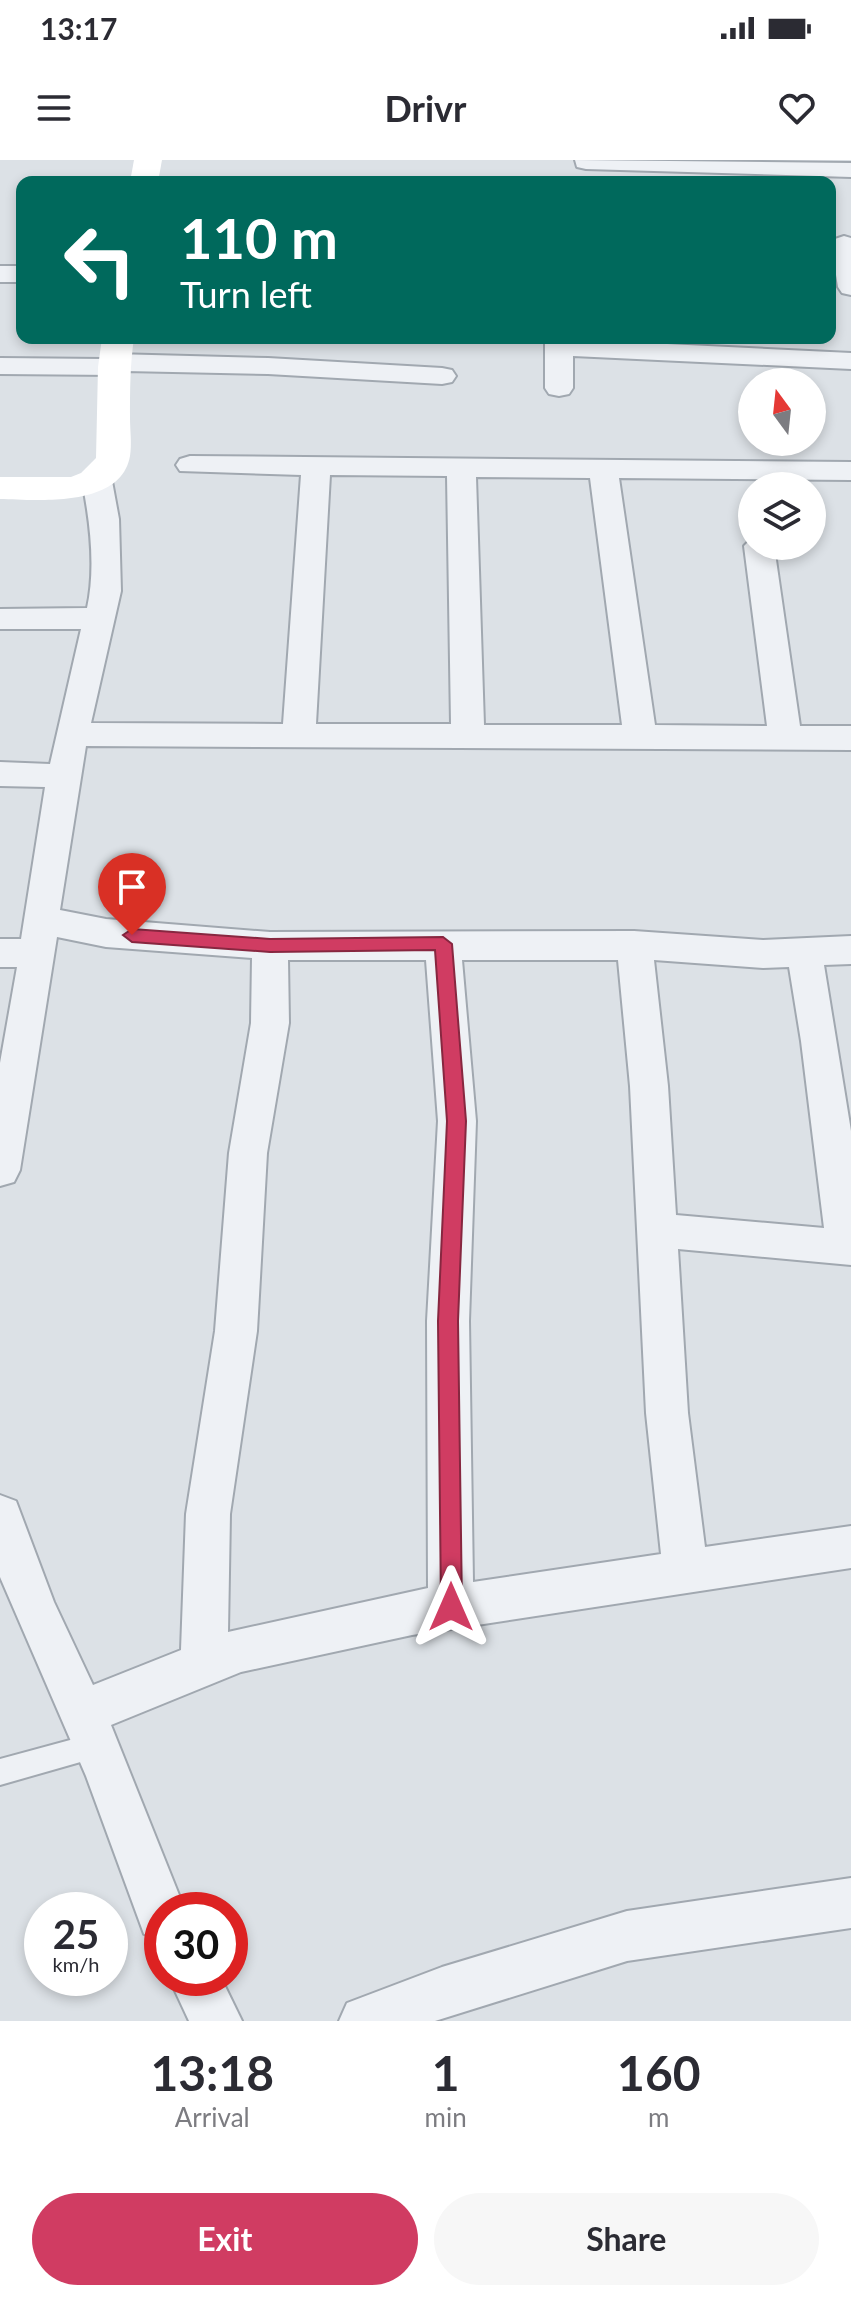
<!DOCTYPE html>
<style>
body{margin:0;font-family:Lato,sans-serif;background:#f7f7f7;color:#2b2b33;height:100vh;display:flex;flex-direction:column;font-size:30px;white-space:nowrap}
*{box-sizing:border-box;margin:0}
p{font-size:26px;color:#7c7c81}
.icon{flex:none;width:44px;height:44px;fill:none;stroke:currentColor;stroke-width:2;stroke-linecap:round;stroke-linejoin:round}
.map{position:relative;height:1861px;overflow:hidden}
.panel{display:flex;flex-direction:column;background:#fff;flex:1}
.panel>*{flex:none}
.banner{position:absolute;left:16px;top:16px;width:820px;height:168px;border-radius:16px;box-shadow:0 4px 12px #0003;background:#00695c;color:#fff;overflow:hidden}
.needle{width:52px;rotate:345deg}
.controls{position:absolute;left:738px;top:208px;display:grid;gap:16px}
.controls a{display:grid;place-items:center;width:88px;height:88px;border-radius:50%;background:#fff;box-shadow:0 4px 12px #0003;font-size:40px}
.speed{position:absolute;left:24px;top:1732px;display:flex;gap:16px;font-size:40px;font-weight:700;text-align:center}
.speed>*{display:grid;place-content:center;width:104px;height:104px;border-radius:50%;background:#fff;box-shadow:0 4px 12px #0003;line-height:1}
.speed small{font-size:20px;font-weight:400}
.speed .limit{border:12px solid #d22;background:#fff;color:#111}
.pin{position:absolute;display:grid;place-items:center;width:68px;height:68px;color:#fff;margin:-82px -34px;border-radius:50% 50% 50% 0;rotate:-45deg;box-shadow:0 0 8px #0007}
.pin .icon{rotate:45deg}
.me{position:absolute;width:88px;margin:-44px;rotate:0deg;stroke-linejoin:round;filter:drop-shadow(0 0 6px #0008)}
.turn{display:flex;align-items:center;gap:28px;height:168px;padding:0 32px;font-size:36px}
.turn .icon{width:104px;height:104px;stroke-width:2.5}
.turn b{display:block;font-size:56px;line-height:68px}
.eta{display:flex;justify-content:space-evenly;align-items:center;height:136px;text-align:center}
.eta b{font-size:48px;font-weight:700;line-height:56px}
.action{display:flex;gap:16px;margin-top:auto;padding:16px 32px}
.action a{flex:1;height:92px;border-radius:48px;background:#d03c62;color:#fff;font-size:32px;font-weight:700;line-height:92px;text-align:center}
.action a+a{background:#f7f7f7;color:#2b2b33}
.status{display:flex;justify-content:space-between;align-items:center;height:56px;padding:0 40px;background:#fff;direction:ltr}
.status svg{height:22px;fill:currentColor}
header{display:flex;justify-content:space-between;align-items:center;height:104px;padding:0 32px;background:#fff;font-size:36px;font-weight:700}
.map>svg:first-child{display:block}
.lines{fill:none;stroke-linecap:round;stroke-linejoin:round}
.lane-casing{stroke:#a1a8b0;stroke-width:4}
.street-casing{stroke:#a1a8b0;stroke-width:4}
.lane{fill:#eef1f5;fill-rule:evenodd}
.street{fill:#eef1f5;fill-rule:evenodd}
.secondary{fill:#fff;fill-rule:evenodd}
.route{fill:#d03c62;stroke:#872740;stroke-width:2}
</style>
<div class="status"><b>13:17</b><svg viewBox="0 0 49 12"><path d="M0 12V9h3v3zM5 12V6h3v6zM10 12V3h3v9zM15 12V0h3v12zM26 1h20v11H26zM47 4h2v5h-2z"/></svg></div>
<header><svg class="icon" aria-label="menu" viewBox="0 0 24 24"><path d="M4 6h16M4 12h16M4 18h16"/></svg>Drivr<svg class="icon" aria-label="heart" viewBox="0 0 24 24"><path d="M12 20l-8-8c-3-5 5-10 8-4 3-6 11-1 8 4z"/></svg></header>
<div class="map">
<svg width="851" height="1861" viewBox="0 0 851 1861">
<rect width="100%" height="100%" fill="#dce1e6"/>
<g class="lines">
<defs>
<polygon id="lane" points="96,1573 105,1577 109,1586 105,1595 0,1625 0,1599"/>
<g id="street">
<polygon points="575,0 851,3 851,17 586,9 577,7"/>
<polygon points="844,76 851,78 851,135 842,133 838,127 831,84 835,79"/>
<rect x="0" y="106" width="22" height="16"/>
<polygon points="545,178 851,193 851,209 573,196 573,228 569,234 559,236 549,234 545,228"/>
<polygon points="114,194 268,198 442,208 452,210 456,216 452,222 442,224 268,214 125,211 114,215 0,214 0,198 103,199"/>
<path d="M190,296l661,6v18l-232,-2 36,247 112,1 -23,-180 8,-8v8h22l26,180h51v24l-765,-4 -26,164 46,9 164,13 364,-1 129,9 88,-4v28l-27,1 27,166v134l-173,-16 10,164 17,134 146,-21v42l-439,67 -171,37 -130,53 74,185h-23v31l-18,-7 -58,-158 -86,-199v-82l16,6 38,101 39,83 88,-35 5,-136 29,-183 14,-178 22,-130 1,-65 -146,-11 -49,-10 -37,233 -6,12 -14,4v-123l17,-96h-17v-28h21l24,-152 -45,-1v-24l50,2 31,-135h-81v-20l87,-1c9,-40 3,-87 -5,-127l5,-6 10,-3 10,3 5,6 7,38 2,72 -30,132 192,1 18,-249 -121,-4 -4,-6 4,-6zM330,315l117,1 4,248h-135zM476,317l114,1 32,247h-138zM288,800h138l12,161 -11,200 1,267 -200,44 2,-118 27,-183 10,-178 22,-130zM462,800h156l12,126 16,327 15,141 -188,28 -4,-261 7,-200zM654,800l109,8 26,-1 12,74 23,187 -148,-13 -8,-129z"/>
<polygon points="851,1718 851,1768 627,1801 435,1861 339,1861 347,1843 442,1807 627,1751"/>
<polygon points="169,1818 221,1818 242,1861 189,1861"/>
</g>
</defs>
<use href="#lane" class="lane-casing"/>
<use href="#street" class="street-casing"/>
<use href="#lane" class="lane"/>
<use href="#street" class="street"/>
<g class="secondary">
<polygon points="134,0 162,0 158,22 130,22"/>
<path d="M102,178h32c-4,27 -4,53 -4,80 0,12 2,26 0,38 -9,52 -92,44 -130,43v-22h71l10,-4 15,-15 2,-91z"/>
</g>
</g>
<polygon class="route" points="132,769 270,779 443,777 452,784 466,961 458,1161 462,1447 459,1455 451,1458 444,1455 441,1447 438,1161 447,961 435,790 270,792 132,782 123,775"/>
</svg>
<div class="controls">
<a><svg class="needle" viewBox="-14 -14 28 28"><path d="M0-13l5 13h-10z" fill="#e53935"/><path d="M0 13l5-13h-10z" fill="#7c7c81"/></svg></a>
<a><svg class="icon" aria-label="layers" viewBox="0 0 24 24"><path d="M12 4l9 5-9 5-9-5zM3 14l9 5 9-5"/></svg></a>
</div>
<div class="speed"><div>25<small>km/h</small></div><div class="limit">30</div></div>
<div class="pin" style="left:132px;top:775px;background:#d93025"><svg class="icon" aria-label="arrive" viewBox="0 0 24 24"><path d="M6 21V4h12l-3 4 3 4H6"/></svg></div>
<svg class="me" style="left:451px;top:1447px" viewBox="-20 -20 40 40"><path d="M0-17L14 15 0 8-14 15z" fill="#d03c62" stroke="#fff" stroke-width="4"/></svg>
<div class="banner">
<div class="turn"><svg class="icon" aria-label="left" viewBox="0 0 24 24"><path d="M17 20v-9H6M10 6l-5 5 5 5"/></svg><div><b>110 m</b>Turn left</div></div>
</div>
</div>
<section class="panel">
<div class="eta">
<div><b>13:18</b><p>Arrival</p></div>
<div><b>1</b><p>min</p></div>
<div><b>160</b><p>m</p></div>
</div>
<div class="action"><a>Exit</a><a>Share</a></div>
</section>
